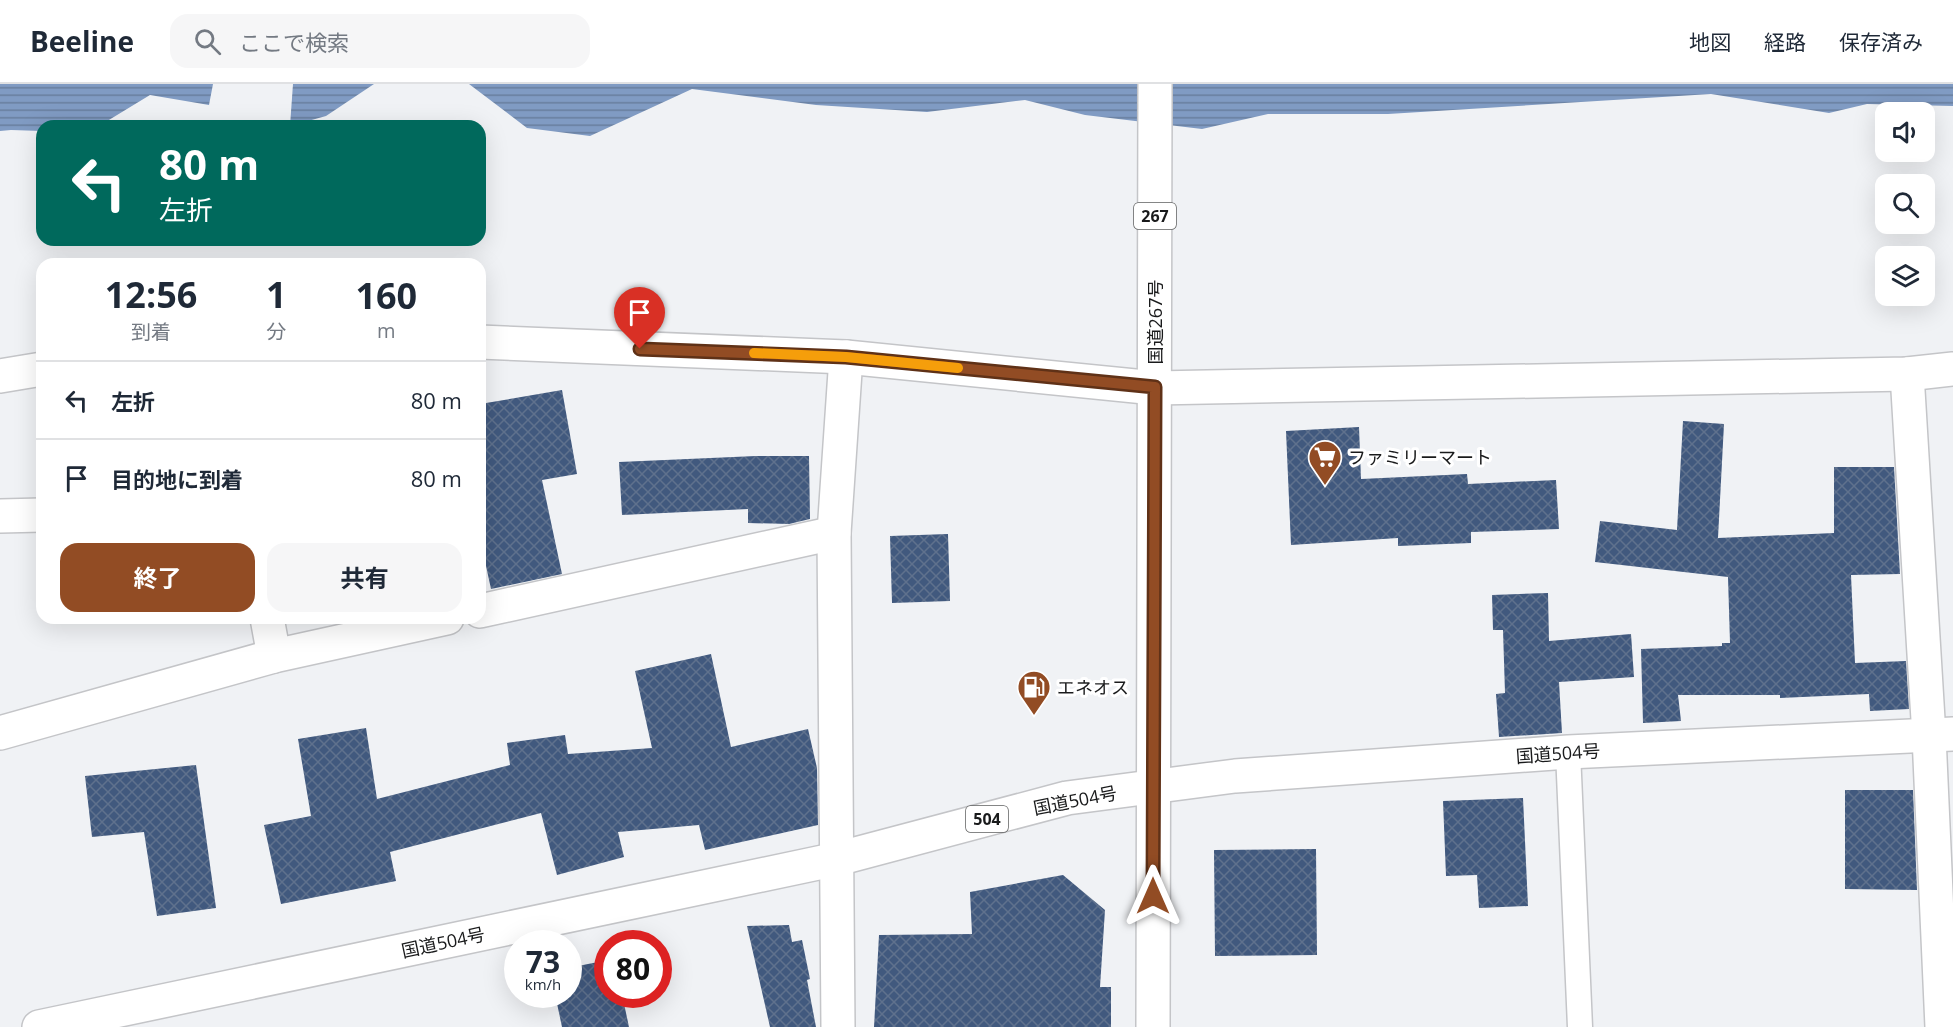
<!DOCTYPE html>
<html lang="ja">
<meta charset="utf-8">
<style>
body{margin:0;font-family:"Open Sans","Noto Sans JP",sans-serif;background:#f6f6f7;color:#1f2937;height:100vh;display:flex;flex-direction:column;font-size:22px;white-space:nowrap}
*{box-sizing:border-box;margin:0}
p{font-size:20px;color:#747a83}
.icon{flex:none;width:33px;height:33px;fill:none;stroke:currentColor;stroke-width:2;stroke-linecap:round;stroke-linejoin:round}
.map{position:relative;flex:1;overflow:hidden}
.drawer{position:absolute;left:36px;top:174px;width:450px;height:366px;display:flex;flex-direction:column;background:#fff;border-radius:18px;box-shadow:0 6px 24px #0002}
.drawer>*{flex:none}
.top-card{position:absolute;left:36px;top:36px;width:450px;height:126px;border-radius:18px;box-shadow:0 6px 24px #0002;background:#00695c;color:#fff;overflow:hidden}
.fabs{position:absolute;left:1875px;top:18px;display:grid;gap:12px}
.fabs a{display:grid;place-items:center;width:60px;height:60px;border-radius:12px;background:#fff;box-shadow:0 6px 24px #0002;font-size:30px}
.speed{position:absolute;left:504px;top:846px;display:flex;gap:12px;font-size:30px;font-weight:700;text-align:center}
.speed>*{display:grid;place-content:center;width:78px;height:78px;border-radius:50%;background:#fff;box-shadow:0 6px 24px #0002;line-height:1}
.speed small{font-size:15px;font-weight:400}
.speed .limit{border:9px solid #d22;background:#fff;color:#111}
.pin{position:absolute;display:grid;place-items:center;width:51px;height:51px;color:#fff;margin:-62px -26px;border-radius:50% 50% 50% 0;rotate:-45deg;box-shadow:0 0 6px #0007}
.pin .icon{rotate:45deg}
.me{position:absolute;width:66px;margin:-33px;rotate:0deg;stroke-linejoin:round;filter:drop-shadow(0 0 4px #0008)}
.turn{display:flex;align-items:center;gap:21px;height:126px;padding:0 24px;font-size:27px}
.turn .icon{width:78px;height:78px;stroke-width:2.5}
.turn b{display:block;font-size:42px;line-height:51px}
.eta{display:flex;justify-content:space-evenly;align-items:center;height:102px;text-align:center}
.eta b{font-size:36px;font-weight:700;line-height:42px}
.button{display:flex;gap:12px;margin-top:auto;padding:12px 24px}
.button a{flex:1;height:69px;border-radius:18px;background:#924c24;color:#fff;font-size:24px;font-weight:700;line-height:69px;text-align:center}
.button a+a{background:#f6f6f7;color:#1f2937}
ul{padding:0;list-style:none}
li{display:flex;align-items:center;gap:18px;height:78px;padding:0 24px;border-top:2px solid #e0e1e3}
li div{flex:1}
li b{display:block;font-size:22px}
li em{font-style:normal}
header{display:flex;align-items:center;gap:36px;box-sizing:border-box;height:84px;padding:0 30px;background:#fff;border-bottom:2px solid #e0e1e3}
header strong{font-size:28px}
nav{display:flex;gap:33px;margin-inline-start:auto;font-size:21px}
.search{width:420px;height:54px;background:#f6f6f7;display:flex;align-items:center;gap:15px;box-sizing:border-box;padding:0 21px;border-radius:18px;color:#747a83;font-size:22px}
.map>svg:first-child{display:block}
.water{fill:url(#water-rules)}
.building{fill:url(#building-cross-hatch)}
.lines{fill:none;stroke-linecap:round;stroke-linejoin:round}
.lane-casing{stroke:#c4c5c8;stroke-width:27}
.street-casing{stroke:#c4c5c8;stroke-width:36}
.secondary-casing{stroke:#c4c5c8;stroke-width:36}
.highway-casing{stroke:#c4c5c8;stroke-width:36}
.lane{stroke:#fff;stroke-width:24}
.street{stroke:#fff;stroke-width:33}
.secondary{stroke:#fff;stroke-width:33}
.highway{stroke:#fff;stroke-width:33}
.route-casing{stroke:#5f3117;stroke-width:15}
.route{stroke:#924c24;stroke-width:10}
.slow{stroke:#f59e0b;stroke-width:10}
.labels{text-anchor:middle;dominant-baseline:central;stroke-width:6;stroke-linejoin:round;paint-order:stroke}
.shield{fill:#fff;stroke:#5e5f5f;stroke-width:1.5}
.shield-label{font-size:16px;font-weight:bold;fill:#191a1b}
.street-label{font-size:18px;fill:#191a1b;stroke:#fff}
.poi-label{font-size:18px;fill:#191a1b;stroke:#fff;text-anchor:start}
</style>
<header>
<strong>Beeline</strong>
<div class="search"><svg class="icon" aria-label="search" viewBox="0 0 24 24"><circle cx="10" cy="10" r="6"/><path d="M15 15l6 6"/></svg>ここで検索</div>
<nav><a>地図</a><a>経路</a><a>保存済み</a></nav>
</header>
<div class="map">
<svg width="1953" height="943" viewBox="0 0 1953 943">
<defs>
<pattern id="water-rules" width="6" height="5" patternUnits="userSpaceOnUse" patternTransform="scale(1.5)"><rect width="6" height="5" fill="#809bc3"/><path d="M0 2.5h6" fill="none" stroke="#687e9e"/></pattern>
<pattern id="building-cross-hatch" width="8" height="8" patternUnits="userSpaceOnUse" patternTransform="scale(1.5)"><rect width="8" height="8" fill="#41597e"/><path d="M0 0l8 8M0 8l8-8" fill="none" stroke="#5f718d"/></pattern>
</defs>
<rect width="100%" height="100%" fill="#f0f2f5"/>
<g class="water">
<polygon points="0,0 213,0 209,21 150,11 99,42 42,42 42,47 11,46 0,47"/>
<polygon points="293,0 374,0 326,32 290,42"/>
<polygon points="469,0 1953,0 1953,22 1867,20 1829,29 1711,10 1388,30 1268,30 1202,45 1085,31 1025,16 927,28 816,21 692,5 590,52 527,44"/>
</g>
<g class="building">
<polygon points="562,306 577,390 542,396 562,490 491,505 480,454 480,320"/>
<polygon points="1683,337 1724,340 1718,454 1834,449 1834,383 1894,383 1900,490 1851,491 1855,579 1906,577 1909,625 1870,627 1869,610 1780,614 1780,611 1678,611 1681,637 1643,639 1641,565 1722,562 1722,559 1730,559 1728,493 1595,478 1600,437 1677,446"/>
<polygon points="1359,343 1361,395 1467,390 1468,400 1556,396 1559,445 1471,448 1471,459 1398,462 1398,454 1291,461 1286,347"/>
<polygon points="756,372 809,372 810,435 789,440 748,439 748,425 622,431 619,378"/>
<polygon points="948,450 950,517 892,519 890,452"/>
<polygon points="1548,509 1549,557 1631,550 1634,593 1559,598 1562,649 1499,653 1496,610 1505,609 1503,546 1493,546 1492,511"/>
<polygon points="711,570 731,663 808,645 817,684 818,741 705,766 699,741 618,748 624,773 557,791 541,729 390,768 396,797 281,820 264,741 311,732 298,655 366,644 377,715 510,681 507,659 565,651 568,670 652,664 635,587"/>
<polygon points="196,681 216,824 157,832 144,748 92,753 85,692"/>
<polygon points="1845,706 1913,706 1917,806 1845,805"/>
<polygon points="1523,714 1528,822 1479,824 1477,791 1446,792 1443,717"/>
<polygon points="1316,765 1317,871 1215,872 1214,766"/>
<polygon points="1063,791 1105,826 1100,903 1111,903 1111,943 874,943 879,851 972,850 970,808"/>
<polygon points="789,841 792,858 802,856 810,895 807,896 816,943 770,943 747,842"/>
<polygon points="608,876 608,910 622,910 629,943 562,943 555,910 568,910 568,884"/>
</g>
<g class="lines">
<defs>
<polyline id="lane" points="1568,668 1580,943"/>
<g id="street">
<polyline points="480,258 846,273 1155,304 1907,290 1953,285"/>
<polyline points="0,292 42,285"/>
<polyline points="0,432 42,431"/>
<polyline points="480,527 834,449"/>
<polyline points="267,534 274,572"/>
<polyline points="0,649 274,572 447,534"/>
<polyline points="1929,652 1942,943"/>
<polyline points="838,943 834,449 846,273"/>
</g>
<polyline id="secondary" points="1907,290 1929,652"/>
<g id="highway">
<polyline points="39,943 837,775 1067,714 1235,692 1568,668 1953,650"/>
<polyline points="1153,943 1155,0"/>
</g>
</defs>
<use href="#lane" class="lane-casing"/>
<use href="#street" class="street-casing"/>
<use href="#secondary" class="secondary-casing"/>
<use href="#highway" class="highway-casing"/>
<use href="#lane" class="lane"/>
<use href="#street" class="street"/>
<use href="#secondary" class="secondary"/>
<use href="#highway" class="highway"/>
</g>
<g class="lines">
<defs>
<polyline id="route" points="640,265 846,273 1155,303 1153,812"/>
</defs>
<use href="#route" class="route-casing"/>
<use href="#route" class="route"/>
<polyline class="slow" points="754,269 846,273 958,284"/>
</g>
<defs>
<symbol id="supermarket-pin" viewBox="-11 -11 22 30"><path d="M0 17L-7.5 6A9.5 9.5 0 1 1 7.5 6Z" fill="#924c24" stroke="#fff"/><path d="M-6-5.5h2.5l.6 2H6L4.5 2H-2.5L-4.4-4H-6ZM-1.5 3.2a1.3 1.3 0 1 0 .1 0ZM3 3.2a1.3 1.3 0 1 0 .1 0Z" fill="#fff"/></symbol>
<symbol id="fuel-pin" viewBox="-11 -11 22 30"><path d="M0 17L-7.5 6A9.5 9.5 0 1 1 7.5 6Z" fill="#924c24" stroke="#fff"/><path d="M-5.5-6h7V0h2V4h1.3V-2.5L3-4.5l.8-.8L6-3V5H2.5V1h-1V6h-7ZM-4.2-4.7v3.2H.2V-4.7Z" fill="#fff"/></symbol>
</defs>
<g fill-rule="evenodd">
<use href="#supermarket-pin" x="1306" y="354" width="38" height="52"/>
<use href="#fuel-pin" x="1015" y="584" width="38" height="52"/>
</g>
<g class="labels">
<g class="shield">
<rect x="1134" y="119" width="42" height="26" rx="4.5"/>
<rect x="966" y="722" width="42" height="26" rx="4.5"/>
</g>
<g class="shield-label">
<text x="1155" y="132">267</text>
<text x="987" y="735">504</text>
</g>
<g class="street-label">
<text transform="translate(1155 238) rotate(-90)">国道267号</text>
<text transform="translate(1558 669) rotate(-4)">国道504号</text>
<text transform="translate(1075 716) rotate(-11)">国道504号</text>
<text transform="translate(443 858) rotate(-12)">国道504号</text>
</g>
<g class="poi-label">
<text x="1348" y="373">ファミリーマート</text>
<text x="1057" y="603">エネオス</text>
</g>
</g>
</svg>
<div class="fabs">
<a><svg class="icon" aria-label="sound" viewBox="0 0 24 24"><path d="M4 9h4l5-4v14l-5-4H4zM17 9q2 3 0 6"/></svg></a>
<a><svg class="icon" aria-label="search" viewBox="0 0 24 24"><circle cx="10" cy="10" r="6"/><path d="M15 15l6 6"/></svg></a>
<a><svg class="icon" aria-label="layers" viewBox="0 0 24 24"><path d="M12 4l9 5-9 5-9-5zM3 14l9 5 9-5"/></svg></a>
</div>
<div class="speed"><div>73<small>km/h</small></div><div class="limit">80</div></div>
<div class="pin" style="left:640px;top:265px;background:#d93025"><svg class="icon" aria-label="arrive" viewBox="0 0 24 24"><path d="M6 21V4h12l-3 4 3 4H6"/></svg></div>
<svg class="me" style="left:1153px;top:812px" viewBox="-20 -20 40 40"><path d="M0-17L14 15 0 8-14 15z" fill="#924c24" stroke="#fff" stroke-width="4"/></svg>
<div class="top-card">
<div class="turn"><svg class="icon" aria-label="left" viewBox="0 0 24 24"><path d="M17 20v-9H6M10 6l-5 5 5 5"/></svg><div><b>80 m</b>左折</div></div>
</div>
<section class="drawer">
<div class="eta">
<div><b>12:56</b><p>到着</p></div>
<div><b>1</b><p>分</p></div>
<div><b>160</b><p>m</p></div>
</div>
<ul>
<li><svg class="icon" aria-label="left" viewBox="0 0 24 24"><path d="M17 20v-9H6M10 6l-5 5 5 5"/></svg><div><b>左折</b></div><em>80 m</em></li>
<li><svg class="icon" aria-label="arrive" viewBox="0 0 24 24"><path d="M6 21V4h12l-3 4 3 4H6"/></svg><div><b>目的地に到着</b></div><em>80 m</em></li>
</ul>
<div class="button"><a>終了</a><a>共有</a></div>
</section>
</div>
